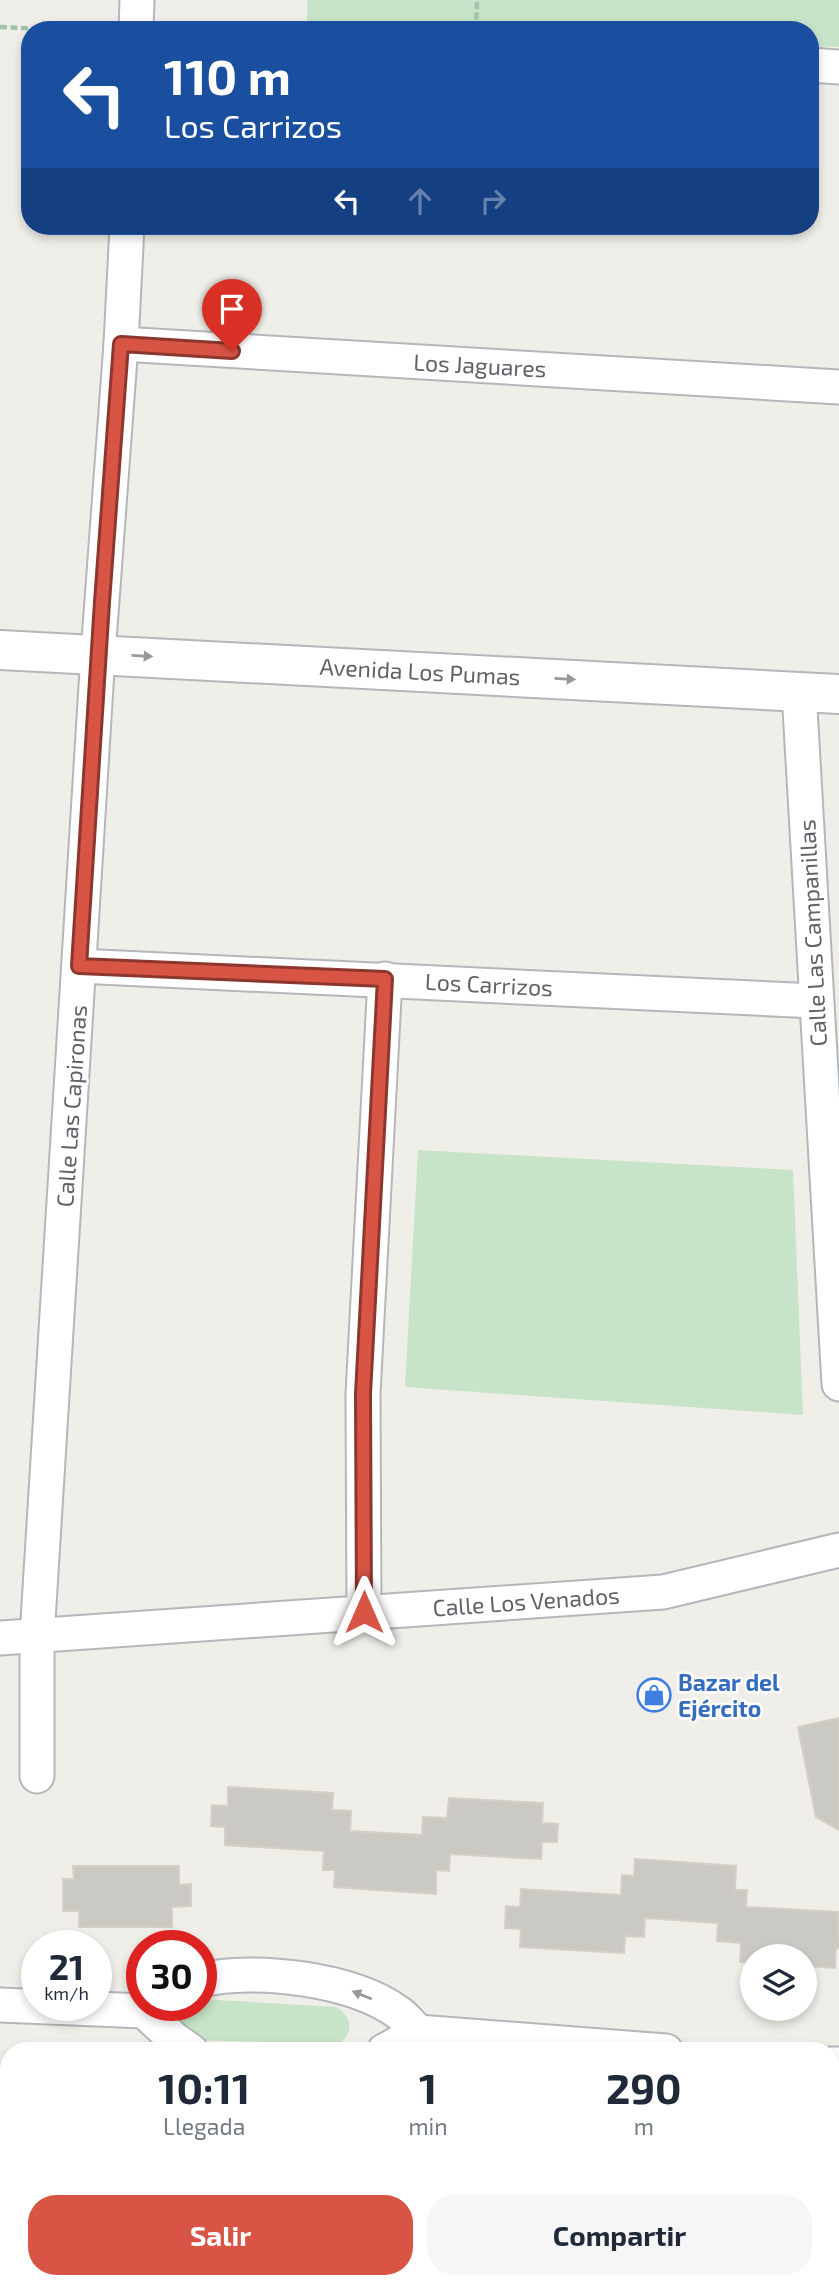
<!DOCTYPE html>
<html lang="es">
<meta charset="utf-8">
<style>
body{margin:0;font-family:"Exo 2",sans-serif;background:#f6f6f7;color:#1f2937;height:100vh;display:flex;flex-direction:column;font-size:26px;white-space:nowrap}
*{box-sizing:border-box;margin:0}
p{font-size:23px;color:#747a83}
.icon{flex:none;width:38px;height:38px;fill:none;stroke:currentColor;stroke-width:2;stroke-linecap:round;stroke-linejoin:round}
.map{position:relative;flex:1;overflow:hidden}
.panel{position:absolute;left:0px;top:2042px;width:840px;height:247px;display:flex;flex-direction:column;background:#fff;border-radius:28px 28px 0 0;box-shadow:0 4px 10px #0003}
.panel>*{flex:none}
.guide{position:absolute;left:21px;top:21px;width:798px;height:214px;border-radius:28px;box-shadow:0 4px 10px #0003;background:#1a4fa0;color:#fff;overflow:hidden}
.buttons{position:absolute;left:740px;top:1944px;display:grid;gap:14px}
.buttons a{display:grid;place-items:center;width:77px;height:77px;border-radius:50%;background:#fff;box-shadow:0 4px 10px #0003;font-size:35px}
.speed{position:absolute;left:21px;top:1930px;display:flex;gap:14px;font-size:35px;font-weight:700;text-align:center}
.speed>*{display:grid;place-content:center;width:91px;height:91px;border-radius:50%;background:#fff;box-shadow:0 4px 10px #0003;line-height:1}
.speed small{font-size:18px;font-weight:400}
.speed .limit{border:10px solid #d22;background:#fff;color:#111}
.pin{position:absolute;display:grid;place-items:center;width:60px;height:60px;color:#fff;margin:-72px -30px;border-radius:50% 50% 50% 0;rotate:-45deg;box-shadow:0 0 7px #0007}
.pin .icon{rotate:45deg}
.me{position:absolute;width:77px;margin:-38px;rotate:0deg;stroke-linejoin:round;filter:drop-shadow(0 0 5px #0008)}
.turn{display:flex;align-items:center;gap:24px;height:147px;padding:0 28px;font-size:32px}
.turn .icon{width:91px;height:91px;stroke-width:2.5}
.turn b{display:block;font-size:49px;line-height:60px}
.lanes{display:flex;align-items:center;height:66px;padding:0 28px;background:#0003;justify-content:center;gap:35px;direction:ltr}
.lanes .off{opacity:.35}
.eta{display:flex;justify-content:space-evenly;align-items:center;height:119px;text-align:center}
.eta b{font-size:42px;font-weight:700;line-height:49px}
.action{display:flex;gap:14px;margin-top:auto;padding:14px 28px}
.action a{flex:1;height:80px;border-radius:28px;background:#d85445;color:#fff;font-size:28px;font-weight:700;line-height:80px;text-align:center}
.action a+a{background:#f6f6f7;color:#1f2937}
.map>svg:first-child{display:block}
.green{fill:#c7e4c8}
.building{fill:#cbc9c4;stroke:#d4d0c6;stroke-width:2}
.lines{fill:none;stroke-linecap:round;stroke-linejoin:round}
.street-casing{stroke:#b4b7ba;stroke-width:37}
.secondary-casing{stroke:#b4b6ba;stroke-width:42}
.path{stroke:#a0c4ac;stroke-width:4.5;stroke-dasharray:7 3.5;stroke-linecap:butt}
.street{stroke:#fff;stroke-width:33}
.secondary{stroke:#fff;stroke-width:38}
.oneway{fill:#97999c}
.route-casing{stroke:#8c372d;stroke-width:18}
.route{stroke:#d85445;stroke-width:12}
.labels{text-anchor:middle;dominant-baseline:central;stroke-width:5;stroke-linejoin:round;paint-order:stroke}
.street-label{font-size:23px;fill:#5f6266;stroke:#fff}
.shop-label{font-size:23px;font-weight:bold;fill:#366cbe;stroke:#fff;text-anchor:start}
</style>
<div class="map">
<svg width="839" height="2288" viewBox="0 0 839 2288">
<rect width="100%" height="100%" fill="#efeee8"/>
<g class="green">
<polygon points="307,0 839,0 839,47 810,46 810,30 403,30 307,26"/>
<polygon points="418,1150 793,1170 803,1415 405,1387"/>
<path d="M201,1999l135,8c17,10 18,26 2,37l-147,-4 -21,-21 6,-13h25z"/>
<polygon points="0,2229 9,2229 6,2288 0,2288"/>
</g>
<g class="building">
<polygon points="839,1718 839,1830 816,1817 798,1727"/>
<polygon points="228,1787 333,1793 332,1810 351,1811 350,1831 422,1835 423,1817 447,1818 449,1798 543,1803 542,1823 558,1824 557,1842 542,1842 541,1859 450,1854 449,1871 436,1870 436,1894 334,1887 335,1870 323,1870 324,1851 225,1845 225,1827 211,1826 212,1805 228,1806"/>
<polygon points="635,1859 736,1866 735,1890 747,1890 746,1907 838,1912 839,1948 836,1948 835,1968 805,1966 805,1956 752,1956 752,1963 740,1962 741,1943 717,1941 718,1923 645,1918 644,1937 625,1936 624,1953 520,1947 521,1929 505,1928 506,1906 520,1907 521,1889 621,1895 622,1875 634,1876"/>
<polygon points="73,1866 179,1866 179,1885 191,1884 191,1906 172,1907 172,1927 79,1927 79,1911 63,1911 63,1879 74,1879"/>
<rect x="831" y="2137" width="8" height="109"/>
<polygon points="78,2280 136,2280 135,2288 78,2288"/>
<polygon points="578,2280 704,2280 704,2284 716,2284 716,2288 578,2288"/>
<polygon points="479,2284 547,2288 478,2288"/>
</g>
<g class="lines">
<defs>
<g id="street">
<polyline points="136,30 137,0"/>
<polyline points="810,65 839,67"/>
<polyline points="121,344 839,387"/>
<polyline points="799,691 839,1384"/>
<polyline points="79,966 815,1001"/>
<polyline points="364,1612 363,1394 385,979"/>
<polyline points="0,1638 663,1592 839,1550"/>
<polyline points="37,1776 37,1637 98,654 121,344 127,226"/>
<path d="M201,1980c54,-13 152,-1 198,33 7,5 13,13 19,19"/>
<polyline points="0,2005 144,2011 174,2039 191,2051"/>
<polyline points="384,2051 418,2032 666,2051"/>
<polyline points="831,2064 839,2064"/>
<polyline points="284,2280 285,2288"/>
</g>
<polyline id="secondary" points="0,650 839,694"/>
</defs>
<use href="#street" class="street-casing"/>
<use href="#secondary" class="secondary-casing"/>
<g class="path">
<polyline points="0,27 72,30"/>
<polyline points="476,30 477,0"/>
</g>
<use href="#street" class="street"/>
<use href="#secondary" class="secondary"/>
</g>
<defs><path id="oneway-solid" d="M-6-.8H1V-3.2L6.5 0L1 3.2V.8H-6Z" transform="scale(1.75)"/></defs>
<g class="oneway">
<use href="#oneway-solid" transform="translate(142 656) rotate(3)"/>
<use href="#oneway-solid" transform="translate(565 679) rotate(3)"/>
<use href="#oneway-solid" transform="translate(362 1995) rotate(-158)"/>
</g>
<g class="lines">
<defs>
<polyline id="route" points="232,351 121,344 102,602 79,966 385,979 363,1394 364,1612"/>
</defs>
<use href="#route" class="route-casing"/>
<use href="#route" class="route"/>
</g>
<defs>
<symbol id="shop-ring" viewBox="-11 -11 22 22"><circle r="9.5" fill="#fff" stroke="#3f7fe0" stroke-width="1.5"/><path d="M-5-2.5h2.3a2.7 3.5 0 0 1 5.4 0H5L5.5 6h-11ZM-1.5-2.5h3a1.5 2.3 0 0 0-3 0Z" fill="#3f7fe0"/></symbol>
</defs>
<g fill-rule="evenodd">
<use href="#shop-ring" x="635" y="1676" width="38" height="38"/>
</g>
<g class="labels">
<g class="street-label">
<text transform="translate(480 365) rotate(3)">Los Jaguares</text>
<text transform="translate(420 671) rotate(3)">Avenida Los Pumas</text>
<text transform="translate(812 933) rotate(-93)">Calle Las Campanillas</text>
<text transform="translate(489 984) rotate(3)">Los Carrizos</text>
<text transform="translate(71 1106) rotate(-86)">Calle Las Capironas</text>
<text transform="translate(526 1601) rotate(-4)">Calle Los Venados</text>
</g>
<g class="shop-label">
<text x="678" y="1682">Bazar del<tspan x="678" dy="26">Ejército</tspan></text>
</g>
</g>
</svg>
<div class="buttons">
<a><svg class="icon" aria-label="layers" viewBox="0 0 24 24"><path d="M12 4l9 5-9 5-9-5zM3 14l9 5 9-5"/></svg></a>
</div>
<div class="speed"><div>21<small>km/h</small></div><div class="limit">30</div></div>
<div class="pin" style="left:232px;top:351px;background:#d93025"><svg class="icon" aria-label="arrive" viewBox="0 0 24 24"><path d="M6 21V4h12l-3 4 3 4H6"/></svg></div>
<svg class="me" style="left:364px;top:1612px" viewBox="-20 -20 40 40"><path d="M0-17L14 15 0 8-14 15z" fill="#d85445" stroke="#fff" stroke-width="4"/></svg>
<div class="guide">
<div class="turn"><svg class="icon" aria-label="left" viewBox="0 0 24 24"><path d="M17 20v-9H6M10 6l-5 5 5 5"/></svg><div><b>110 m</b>Los Carrizos</div></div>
<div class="lanes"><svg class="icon" aria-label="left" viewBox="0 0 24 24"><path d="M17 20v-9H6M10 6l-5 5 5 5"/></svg><svg class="icon off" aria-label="ahead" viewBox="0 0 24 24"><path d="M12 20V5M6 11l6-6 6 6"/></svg><svg class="icon off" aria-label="right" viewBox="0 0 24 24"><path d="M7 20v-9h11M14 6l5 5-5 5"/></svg></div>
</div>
<section class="panel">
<div class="eta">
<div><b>10:11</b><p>Llegada</p></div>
<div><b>1</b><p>min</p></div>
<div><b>290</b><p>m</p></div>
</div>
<div class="action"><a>Salir</a><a>Compartir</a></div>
</section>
</div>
